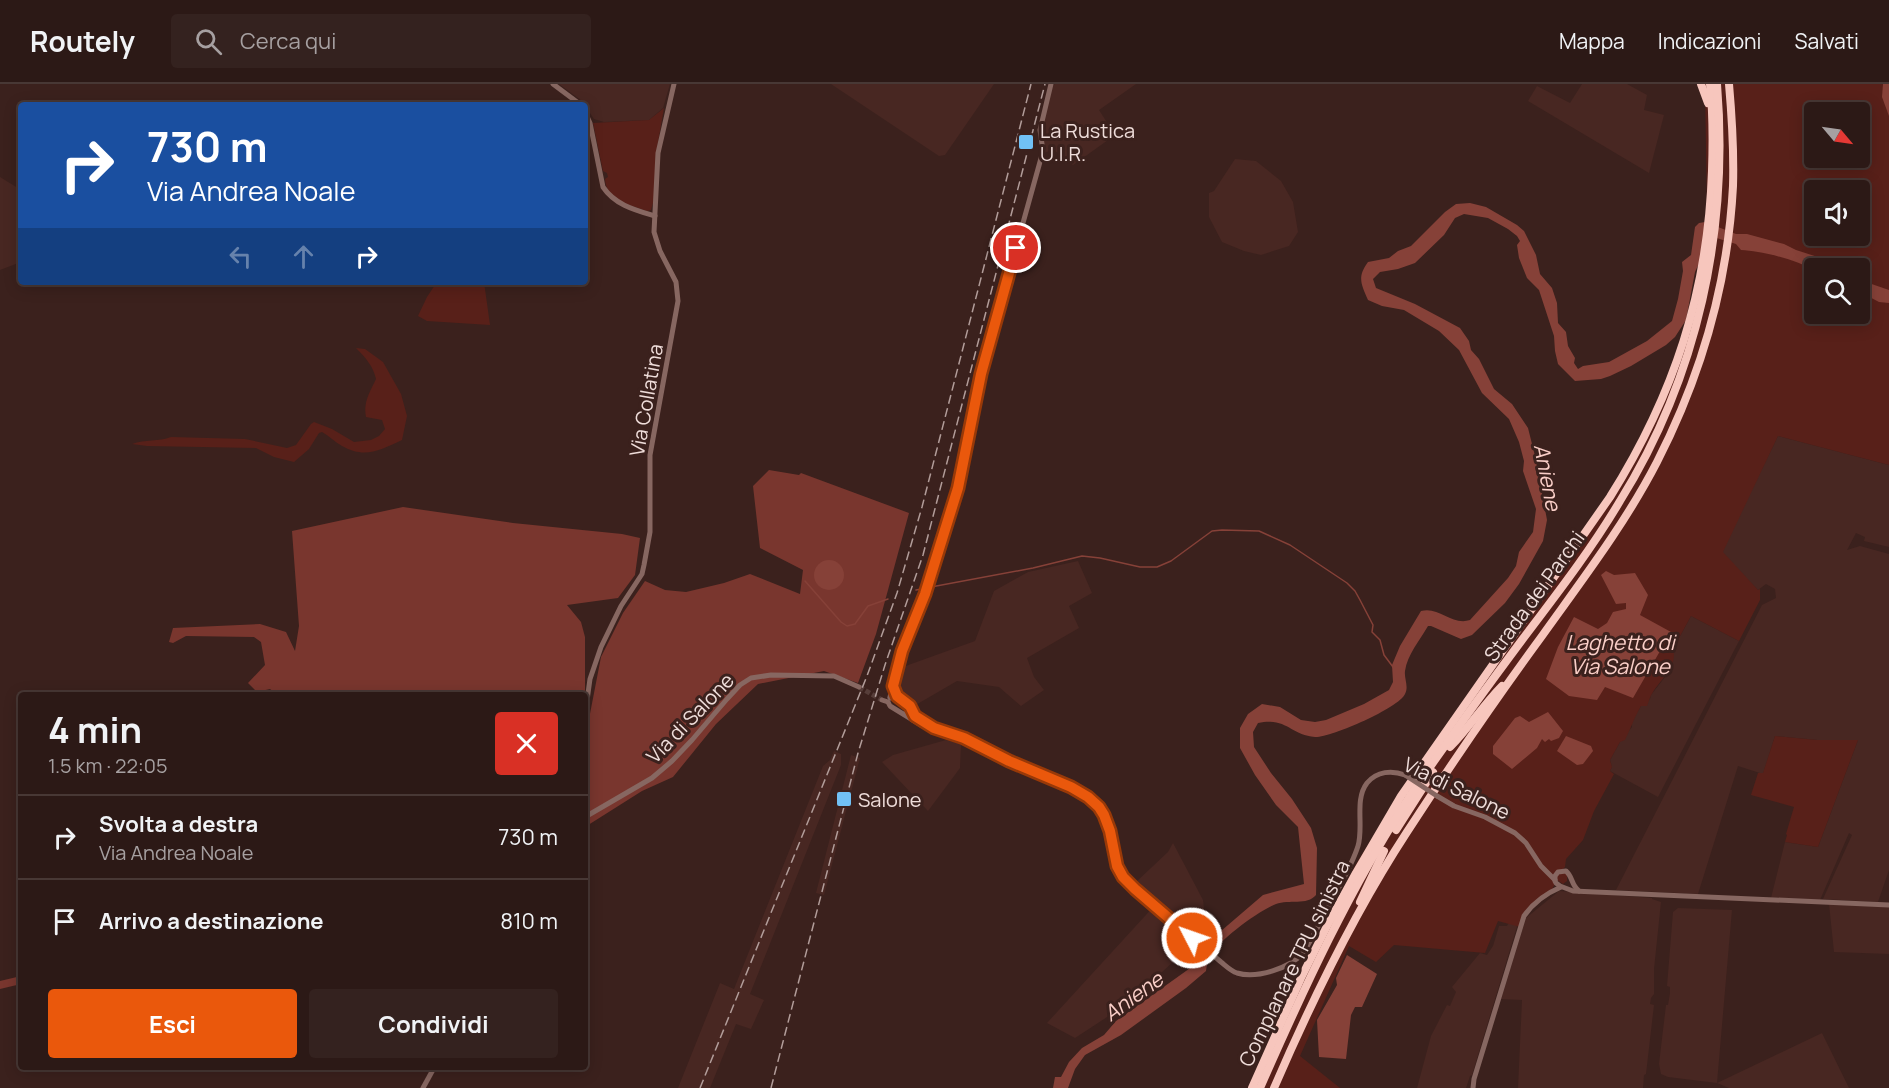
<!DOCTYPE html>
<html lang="it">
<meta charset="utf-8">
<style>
body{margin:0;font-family:Manrope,sans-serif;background:#34221f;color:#f1f3f6;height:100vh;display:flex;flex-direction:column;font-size:22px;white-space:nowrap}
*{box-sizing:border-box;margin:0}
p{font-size:20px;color:#a6a0a1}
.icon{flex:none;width:33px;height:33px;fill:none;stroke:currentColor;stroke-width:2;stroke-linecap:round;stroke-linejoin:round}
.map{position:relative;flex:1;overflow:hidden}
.drawer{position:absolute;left:18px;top:608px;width:570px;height:378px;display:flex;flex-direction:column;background:#2c1916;border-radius:6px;box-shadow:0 3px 15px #0003,0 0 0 2px #483835}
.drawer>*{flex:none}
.hud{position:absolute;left:18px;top:18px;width:570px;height:183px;border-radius:6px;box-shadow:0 3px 15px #0003,0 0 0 2px #483835;background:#1a4fa0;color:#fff;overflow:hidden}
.needle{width:39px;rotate:119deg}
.buttons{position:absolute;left:1804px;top:18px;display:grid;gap:12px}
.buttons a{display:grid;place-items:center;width:66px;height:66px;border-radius:6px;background:#2c1916;box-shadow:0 3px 15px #0003,0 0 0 2px #483835;font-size:30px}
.pin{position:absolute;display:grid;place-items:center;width:51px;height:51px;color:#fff;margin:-26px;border:3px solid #fff;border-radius:50%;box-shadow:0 2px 6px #0007}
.me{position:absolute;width:66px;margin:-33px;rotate:311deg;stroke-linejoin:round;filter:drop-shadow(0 0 4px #0008)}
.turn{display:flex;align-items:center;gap:21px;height:126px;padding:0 30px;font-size:27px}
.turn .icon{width:78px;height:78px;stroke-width:2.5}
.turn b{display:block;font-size:42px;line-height:51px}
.lanes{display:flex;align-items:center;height:57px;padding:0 30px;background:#0003;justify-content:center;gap:30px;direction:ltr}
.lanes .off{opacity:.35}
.round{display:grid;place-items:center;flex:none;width:63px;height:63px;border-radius:6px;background:#34221f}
.head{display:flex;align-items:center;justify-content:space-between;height:102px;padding:0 30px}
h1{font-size:36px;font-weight:700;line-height:45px}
.action{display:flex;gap:12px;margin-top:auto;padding:12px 30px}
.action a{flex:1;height:69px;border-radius:6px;background:#ea580c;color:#fff;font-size:24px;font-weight:700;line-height:69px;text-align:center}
.action a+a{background:#34221f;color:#f1f3f6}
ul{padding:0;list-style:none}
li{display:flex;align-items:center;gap:18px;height:84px;padding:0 30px;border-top:2px solid #483835}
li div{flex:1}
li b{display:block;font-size:22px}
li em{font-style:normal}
header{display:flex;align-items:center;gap:36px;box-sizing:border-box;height:84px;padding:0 30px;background:#2c1916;border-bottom:2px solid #483835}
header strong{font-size:28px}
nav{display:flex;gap:33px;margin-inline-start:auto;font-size:21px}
.search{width:420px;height:54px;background:#34221f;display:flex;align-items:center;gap:15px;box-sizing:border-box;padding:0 21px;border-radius:6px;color:#a6a0a1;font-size:22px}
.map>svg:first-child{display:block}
.built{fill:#482722}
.green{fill:#582019;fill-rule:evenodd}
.forest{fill:#79362e}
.water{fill:#864138}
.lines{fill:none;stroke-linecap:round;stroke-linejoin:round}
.stream{stroke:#864138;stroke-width:1.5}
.minor-tunnel{stroke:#563d39;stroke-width:5;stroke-dasharray:5 2.5;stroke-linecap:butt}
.minor{stroke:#876761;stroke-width:5}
.highway{stroke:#f7c6bd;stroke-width:8}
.rail{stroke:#b29d9a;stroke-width:1.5;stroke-dasharray:9 4.5;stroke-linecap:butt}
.minor-bridge{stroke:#876761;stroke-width:5}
.route-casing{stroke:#983908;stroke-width:15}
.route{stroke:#ea580c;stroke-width:10}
.poi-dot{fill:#71c1f5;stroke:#3b211d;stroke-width:2}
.labels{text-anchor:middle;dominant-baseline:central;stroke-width:6;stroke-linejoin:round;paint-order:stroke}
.poi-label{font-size:20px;fill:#efddda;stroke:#3b211d;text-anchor:start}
.street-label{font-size:20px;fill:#efddda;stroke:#3b211d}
.water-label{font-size:21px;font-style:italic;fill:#facfc8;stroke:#3b211d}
</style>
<header>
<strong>Routely</strong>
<div class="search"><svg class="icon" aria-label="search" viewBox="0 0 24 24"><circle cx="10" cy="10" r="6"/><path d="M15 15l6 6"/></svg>Cerca qui</div>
<nav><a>Mappa</a><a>Indicazioni</a><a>Salvati</a></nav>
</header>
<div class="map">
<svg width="1889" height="1004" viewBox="0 0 1889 1004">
<rect width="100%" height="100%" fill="#3b211d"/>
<g class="built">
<polygon points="559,0 670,0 663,24 649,36 604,38 594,35 582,17"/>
<polygon points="831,0 994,0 945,71 939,72"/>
<polygon points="1055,0 1136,0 1099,26 1115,51 1073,81 1054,66 1042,69 1040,50 1051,3"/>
<polygon points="1582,0 1627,0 1647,11 1644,26 1664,31 1649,89 1528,17 1537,2 1570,19"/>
<polygon points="1235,75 1256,77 1281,97 1293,118 1298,148 1289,162 1261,171 1244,167 1222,158 1209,133 1209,109 1214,107"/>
<polygon points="0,93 21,106 21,178 0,186"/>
<polygon points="1778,352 1889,381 1889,463 1864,457 1865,453 1856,449 1847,466 1860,462 1889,470 1889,786 1878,818 1823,815 1852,751 1849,749 1820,816 1771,814 1785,758 1818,763 1858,656 1817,656 1775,652 1763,690 1738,682 1698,810 1616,806 1762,521 1776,514 1775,505 1766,500 1758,506 1720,470"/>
<polygon points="1078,477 1092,509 1069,522 1079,544 1027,574 1034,593 1044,606 1021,622 999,603 957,597 914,622 899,608 896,600 900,584 975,557 994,507 1028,488"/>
<polygon points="1691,532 1739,557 1658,713 1610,687 1612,683 1610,676 1620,658 1632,643 1632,637 1641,622 1650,615 1651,611 1669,588 1673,565"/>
<polygon points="946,656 961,660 960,684 928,727 882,678 893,671"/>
<polygon points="834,667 841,670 841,681 750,910 764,916 751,945 736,940 710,1004 678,1004 720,899 734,905 823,682 830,676"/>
<polygon points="851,671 860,674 824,811 816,809"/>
<polygon points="1173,759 1203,816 1205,831 1197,846 1187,857 1175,876 1147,902 1127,920 1075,954 1047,939 1156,820 1135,799 1168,768"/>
<polygon points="1559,807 1652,814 1652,815 1661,818 1654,885 1654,910 1651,914 1650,920 1654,921 1646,990 1644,991 1643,1004 1518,1004 1522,916 1501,915 1526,834"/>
<polygon points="1829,820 1889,823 1889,870 1834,868"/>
<polygon points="1678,824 1732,826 1717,999 1822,949 1849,1004 1729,1004 1717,999 1668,993 1661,990 1659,980 1666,921 1668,921 1670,909 1670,903 1667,902 1673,828"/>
<polygon points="1512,833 1519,836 1472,991 1470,992 1466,1004 1417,1004 1431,952 1447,921 1450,922 1456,908 1452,903 1480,869 1487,871 1493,862 1499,842 1507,842"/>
</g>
<g class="green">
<path d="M1705,0h184v381l-111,-29 -55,116 35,38 2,-1v11l-21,41 -48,-25 -18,33c5,17 -12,30 -20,43 -3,4 -4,9 -6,14h-6c-7,12 -10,22 -16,34l-5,2 -10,18 2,7 -2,4 4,3 -20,37 -11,29 -17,19 -1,8 -4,4 6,3v7l-4,3 -6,-4 -6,11 -20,16 -11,20 -22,-6 -13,32 -91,-8 -18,17 -27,-16 -49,110 40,32h-91l74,-159 33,-65 38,-60 221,-320 31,-54 31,-76 10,-33 17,-78 3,-30zM1815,28h45v46h-45zM1815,106h45v46h-45zM1815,184h45v46h-45z"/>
<path d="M664,24l-8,46 -2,45 -3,11 -4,1c-17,-6 -41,-11 -42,-32l3,-2 -1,-4 -4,-2 -10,-48 56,-3z"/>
<polygon points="437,198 484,198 490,241 427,237 418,232 427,213"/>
<path d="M356,264l9,1 18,13 18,32 6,22 -5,24c-22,10 -37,19 -60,6 -7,-4 -13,-10 -20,-14l-3,1 -10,16 -15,13 -20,-5 -18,-9 -109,-2 -15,-2c13,-5 27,-2 39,-7l74,2 42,9 9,-3 15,-21 3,-2 18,7 22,13 17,-2 8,-4 6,-7 -3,-9 -16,-3c-3,-15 4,-25 10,-38 -3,-13 -10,-21 -20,-31z"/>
<polygon points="1775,652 1817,656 1858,656 1818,763 1785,758 1787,751 1786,750 1794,723 1751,711 1758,689 1763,689"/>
</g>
<g class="forest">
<polygon points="769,386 799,391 801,389 909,429 876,550 858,599 824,587 758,600 716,640 673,693 642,707 585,743 585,646 588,640 601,573 623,529 645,497 665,506 686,508 724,499 750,490 800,510 803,486 760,464 753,402"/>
<polygon points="403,423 513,439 622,450 640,454 635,491 618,514 567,521 581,538 585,553 585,610 276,610 270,605 257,608 248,599 265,581 261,558 254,553 186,552 173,559 169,558 173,544 260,540 286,548 295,567 299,542 292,447"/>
<polygon points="21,892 21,900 0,905 0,897"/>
</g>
<g class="water">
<polygon points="1883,0 1889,0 1889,32 1882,13"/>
<path d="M1470,119l16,4 31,18 7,6 12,24 4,19 12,14 5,15 1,20 8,9 2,14 7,12 -1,5 4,6 5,-3 26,-4 38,-21 25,-20 6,-22 5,-28 -1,-9 9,-7 4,-28 4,-4 6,-1 31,12h11l37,10 12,6 28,9 15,9h-24v3c-18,-11 -52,-20 -74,-21l-5,-6 -29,-9 -6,24 -6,13 -9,48 -11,17 -9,8 -35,21 -21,10 -9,3 -26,2 -17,-17 -3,-13 -1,-15 -15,-46 -12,-12 -8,-20 -2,-13 3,-4 -3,-5 -9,-7 -20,-11 -24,-4 -9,4 -11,17 -29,28 -17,6 -18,3 -7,7 3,9 39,16 45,24 9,13 2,9 8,9 15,30 18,15 16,24 8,32 11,60 -4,21 -24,43 -14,19 -33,32 -11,4 -30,-13h-3c-8,14 -21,29 -23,45 -1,8 4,15 0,23 -6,14 -75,44 -90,43 -25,-2 -28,-20 -57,-14l-5,9 1,15 17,26 21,26 19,29 6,20 -1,47c-9,11 -27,4 -40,9 -18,7 -57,36 -67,53 -2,3 -2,9 -3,14l-20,17 -65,47 -36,20 -10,14 -7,19h-15l2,-11h6l8,-15 13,-14 22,-13 12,-14 77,-55 8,-16 9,-13h4l49,-42 41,-11 -6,-57 -22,-22 -21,-30 -15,-27v-20l8,-14 14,-10 18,3 21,13 14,2 11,-2 38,-16 25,-14 4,-8 -1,-17 8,-19 21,-35c18,-5 31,15 49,9l38,-42 8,-12 3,-14 14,-20 3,-23 -13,-38 1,-10 -5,-19 -10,-23 -27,-26 -23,-43 -20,-19 -35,-21 -22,-4 -14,-6c-7,-16 -11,-23 0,-38l21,-4 9,-7 13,-5 34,-34 11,-8z"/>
<polygon points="1860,196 1889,206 1889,219 1879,218 1860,208"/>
<circle cx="829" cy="491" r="15"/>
<polygon points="1606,487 1614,491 1635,489 1648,511 1640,531 1671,548 1633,614 1605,603 1597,616 1569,612 1546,595 1558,563 1574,533 1598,545 1607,539 1613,528 1626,525 1626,519 1616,520 1601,491"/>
<polygon points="1548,628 1563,647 1559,654 1551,657 1549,655 1545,658 1542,655 1537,664 1512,685 1493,670 1493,662 1515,634 1520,632 1529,638"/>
<polygon points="1566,652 1591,662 1593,667 1583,680 1577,681 1557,667"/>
<polygon points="1347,871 1377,890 1362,923 1355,923 1351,931 1346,975 1319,973 1317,936 1337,901 1336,894"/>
</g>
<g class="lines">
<g class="stream">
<polyline points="805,497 841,538 847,542 855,540 868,522 888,515"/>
<polyline points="931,503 1033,484 1082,472 1100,474 1140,483 1157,483 1171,477 1212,447 1222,446 1259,447 1290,461 1347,499 1355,507 1360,516 1373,541 1372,548 1380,556 1384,571 1393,583"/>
<polyline points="916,506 921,505"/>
</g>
<polyline class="minor-tunnel" points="859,603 882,616"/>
<g class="minor">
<polyline points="553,0 581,21"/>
<path d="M585,28l5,11 13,64c12,18 32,23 52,29"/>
<polyline points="890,613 901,567 925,510 958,404 981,290 1043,67 1040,46 1051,0"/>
<path d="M890,614l3,-3c7,1 16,8 19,14l-1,4 -6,1"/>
<path d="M882,616l6,2 2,4 31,19 43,13 121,57 18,18 7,18 7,35 6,11 12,12 86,73c5,4 10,9 16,11 20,6 53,-5 66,-20 11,-17 19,-35 29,-53 9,-17 20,-35 26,-54 6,-20 -4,-46 9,-63 10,-12 25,-13 38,-8"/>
<polyline points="912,627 925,639"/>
<polyline points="585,631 590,595 601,563 621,522 642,490 644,481 650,448 650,371 678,217 676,198 660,167 654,148 658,69 674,0"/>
<polyline points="1437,712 1454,722 1485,733 1515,749 1526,759 1541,782 1555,796"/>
<polyline points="585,733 652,694 672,677 692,656 727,615 740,601 751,594 771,591 834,592 859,603"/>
<path d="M1555,797v-5l3,-4 8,-1c7,6 5,14 13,20"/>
<polyline points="1556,799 1560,802 1573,807 1889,821"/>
<polyline points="423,1004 435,982"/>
<path d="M1473,1004l1,-9 50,-163c9,-13 23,-23 37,-29"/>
</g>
<g class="highway">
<polyline points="1701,0 1708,19"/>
<path d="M1450,663c19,-19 33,-42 52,-61"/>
<polyline points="1396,746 1433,688"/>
<polyline points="1360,818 1384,767"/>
<path d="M1252,1004l49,-110 26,-52 29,-53 45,-77 209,-299c64,-102 98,-205 102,-326 1,-29 1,-59 -2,-87"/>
<path d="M1260,1004c44,-100 90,-200 150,-292 36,-53 74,-105 112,-156 34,-45 69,-90 98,-139 78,-125 109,-271 97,-417"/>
<path d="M1274,1004c38,-88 80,-175 133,-256 43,-66 88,-132 135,-196 40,-56 83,-112 115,-174 44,-86 71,-180 76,-276 1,-34 -1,-68 -4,-102"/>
</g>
<g class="rail">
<polyline points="700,1004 867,592 897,509 922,423 1031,0"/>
<polyline points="771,1004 858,669 885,581 923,471 1045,0"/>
</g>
<polyline class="minor-bridge" points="1405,691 1437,712"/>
</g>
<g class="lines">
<defs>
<polyline id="route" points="1016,164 981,290 958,404 925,510 902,567 893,602 897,612 910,622 915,632 934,644 964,654 1009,677 1071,703 1088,713 1099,723 1104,731 1110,747 1117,782 1123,793 1135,805 1192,854"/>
</defs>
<use href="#route" class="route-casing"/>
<use href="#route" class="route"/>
</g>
<g class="poi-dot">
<rect x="1018" y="50" width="16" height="16" rx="3"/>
<rect x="836" y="707" width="16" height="16" rx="3"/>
</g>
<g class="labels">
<g class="poi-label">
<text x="1040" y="46">La Rustica<tspan x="1040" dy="23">U.I.R.</tspan></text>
<text x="858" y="715">Salone</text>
</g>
<g class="street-label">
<text transform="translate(646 316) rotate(-80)">Via Collatina</text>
<text transform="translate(1534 512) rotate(-54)">Strada dei Parchi</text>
<text transform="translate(690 634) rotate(-46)">Via di Salone</text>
<text transform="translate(1457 704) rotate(26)">Via di Salone</text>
<text transform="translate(1294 879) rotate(-64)">Complanare TPU sinistra</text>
</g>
<g class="water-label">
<text transform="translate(1548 393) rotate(79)">Aniene</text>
<text x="1620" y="558">Laghetto di<tspan x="1620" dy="24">Via Salone</tspan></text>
<text transform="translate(1133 912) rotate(-36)">Aniene</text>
</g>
</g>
</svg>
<div class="buttons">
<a><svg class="needle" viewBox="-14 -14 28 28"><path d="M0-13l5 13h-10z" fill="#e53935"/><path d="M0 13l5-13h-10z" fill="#a6a0a1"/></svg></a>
<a><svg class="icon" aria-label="sound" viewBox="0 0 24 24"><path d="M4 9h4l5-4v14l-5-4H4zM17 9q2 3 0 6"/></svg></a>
<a><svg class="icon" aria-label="search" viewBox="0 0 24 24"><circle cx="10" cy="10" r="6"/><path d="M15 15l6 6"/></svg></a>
</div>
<div class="pin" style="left:1016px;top:164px;background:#d93025"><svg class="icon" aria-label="arrive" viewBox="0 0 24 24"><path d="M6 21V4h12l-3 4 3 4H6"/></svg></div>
<svg class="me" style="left:1192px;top:854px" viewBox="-20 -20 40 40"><circle r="17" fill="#ea580c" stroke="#fff" stroke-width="3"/><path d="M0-11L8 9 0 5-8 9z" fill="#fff"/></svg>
<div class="hud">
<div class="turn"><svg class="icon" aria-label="right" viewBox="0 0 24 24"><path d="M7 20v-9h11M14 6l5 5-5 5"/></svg><div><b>730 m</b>Via Andrea Noale</div></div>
<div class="lanes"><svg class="icon off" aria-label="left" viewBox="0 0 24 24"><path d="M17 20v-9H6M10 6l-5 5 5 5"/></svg><svg class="icon off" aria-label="ahead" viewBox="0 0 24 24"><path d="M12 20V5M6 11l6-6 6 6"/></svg><svg class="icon" aria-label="right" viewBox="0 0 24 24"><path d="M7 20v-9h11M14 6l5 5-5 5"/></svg></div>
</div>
<section class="drawer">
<div class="head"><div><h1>4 min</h1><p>1.5 km · 22:05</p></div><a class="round" style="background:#d93025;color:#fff"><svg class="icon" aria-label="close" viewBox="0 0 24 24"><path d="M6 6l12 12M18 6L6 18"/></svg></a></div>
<ul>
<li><svg class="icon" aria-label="right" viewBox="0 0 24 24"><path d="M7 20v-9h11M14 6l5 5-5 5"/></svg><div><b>Svolta a destra</b><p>Via Andrea Noale</p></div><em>730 m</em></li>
<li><svg class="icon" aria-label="arrive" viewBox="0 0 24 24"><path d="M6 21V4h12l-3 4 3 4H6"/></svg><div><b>Arrivo a destinazione</b></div><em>810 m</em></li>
</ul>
<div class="action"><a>Esci</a><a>Condividi</a></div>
</section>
</div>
